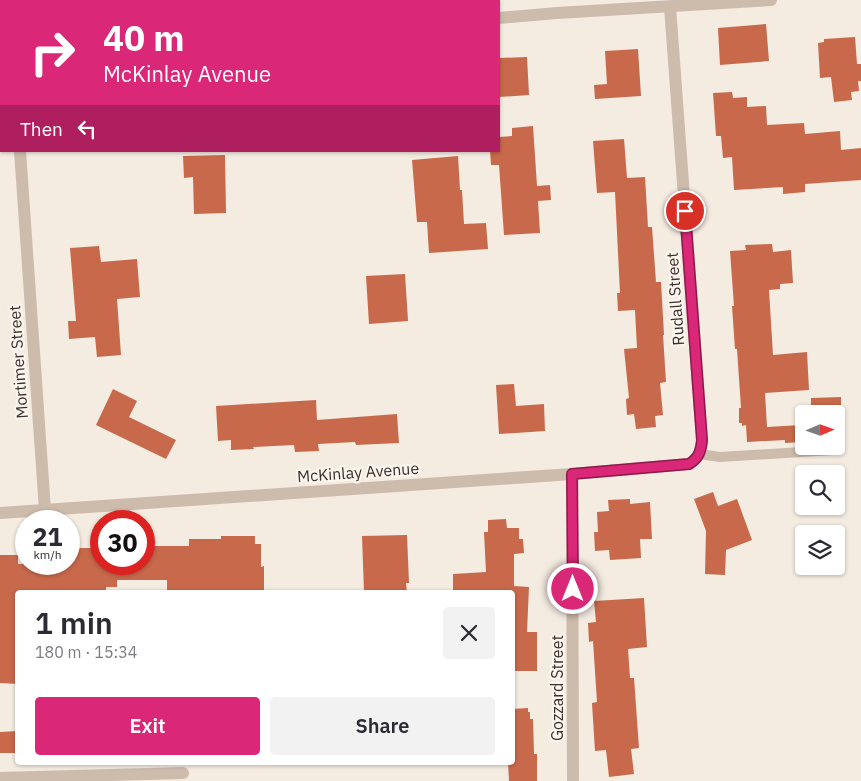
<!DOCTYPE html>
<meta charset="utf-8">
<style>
body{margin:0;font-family:"IBM Plex Sans",sans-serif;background:#f2f2f3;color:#2b2b33;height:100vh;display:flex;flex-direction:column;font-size:19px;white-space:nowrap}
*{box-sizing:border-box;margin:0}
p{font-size:16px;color:#7c7c81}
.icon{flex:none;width:28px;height:28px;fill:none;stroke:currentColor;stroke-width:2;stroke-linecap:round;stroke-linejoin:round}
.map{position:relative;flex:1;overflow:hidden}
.sheet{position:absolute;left:15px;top:590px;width:500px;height:175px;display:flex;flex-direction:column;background:#fff;border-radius:5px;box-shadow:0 1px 4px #0004}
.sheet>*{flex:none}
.hud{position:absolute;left:0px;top:0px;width:500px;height:152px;box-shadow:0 1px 4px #0004;background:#db2777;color:#fff;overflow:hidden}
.needle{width:32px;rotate:88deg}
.buttons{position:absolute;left:795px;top:405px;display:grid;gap:10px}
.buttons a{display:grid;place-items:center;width:50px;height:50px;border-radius:5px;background:#fff;box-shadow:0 1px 4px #0004;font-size:25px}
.speed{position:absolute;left:15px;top:510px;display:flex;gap:10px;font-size:25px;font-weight:700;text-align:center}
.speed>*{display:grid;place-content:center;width:65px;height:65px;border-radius:50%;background:#fff;box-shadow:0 1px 4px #0004;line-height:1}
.speed small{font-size:12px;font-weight:400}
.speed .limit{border:8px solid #d22;background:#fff;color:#111}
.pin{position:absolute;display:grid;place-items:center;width:42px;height:42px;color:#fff;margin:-21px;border:2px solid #fff;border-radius:50%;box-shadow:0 1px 5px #0007}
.me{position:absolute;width:55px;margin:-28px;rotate:0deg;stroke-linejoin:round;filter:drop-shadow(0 0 4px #0008)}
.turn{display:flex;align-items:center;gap:18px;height:105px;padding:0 20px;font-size:22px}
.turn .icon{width:65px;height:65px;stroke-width:2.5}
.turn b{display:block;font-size:35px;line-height:42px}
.then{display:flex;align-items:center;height:48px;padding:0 20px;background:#0003;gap:10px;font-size:19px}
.round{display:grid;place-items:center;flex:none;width:52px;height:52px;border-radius:5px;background:#f2f2f3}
.summary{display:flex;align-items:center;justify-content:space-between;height:85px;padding:0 20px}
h1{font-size:30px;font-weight:600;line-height:38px}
.primary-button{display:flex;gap:10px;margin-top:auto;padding:10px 20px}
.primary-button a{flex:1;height:58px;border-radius:5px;background:#db2777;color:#fff;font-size:20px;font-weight:600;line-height:58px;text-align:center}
.primary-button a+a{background:#f2f2f3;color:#2b2b33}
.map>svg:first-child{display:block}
.building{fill:#c8694b}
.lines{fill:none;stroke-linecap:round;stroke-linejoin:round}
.lane{stroke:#cdbbac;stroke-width:10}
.street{stroke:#cdbbac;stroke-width:12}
.route-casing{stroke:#8e194d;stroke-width:12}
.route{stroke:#db2777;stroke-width:9}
.labels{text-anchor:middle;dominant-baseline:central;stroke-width:4.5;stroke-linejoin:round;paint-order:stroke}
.street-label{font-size:16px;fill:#3b302b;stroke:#fbf5ee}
</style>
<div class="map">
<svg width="861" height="781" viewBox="0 0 861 781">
<rect width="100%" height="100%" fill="#f4ebe1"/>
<g class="building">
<polygon points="766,24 769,61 720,65 718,28"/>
<polygon points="855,37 857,64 861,64 861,81 858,81 859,91 851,92 852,100 834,102 831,77 820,78 818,43 824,42 824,39"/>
<polygon points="638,49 641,96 595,99 594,85 607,84 605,51"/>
<polygon points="527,57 529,95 499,97 499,58"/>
<polygon points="732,92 733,98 747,97 747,107 766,106 767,125 804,123 805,134 840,131 841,150 861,148 861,180 805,184 805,192 783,194 783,187 734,190 732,157 723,158 721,136 716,136 713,93"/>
<polygon points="533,126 537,186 550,185 551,200 538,201 540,233 504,235 499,165 491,165 490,151 499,151 499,137 512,136 512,128"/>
<polygon points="624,139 627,178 645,177 648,227 652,227 656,282 661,282 664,335 663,335 666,382 660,383 663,415 655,416 656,427 636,429 634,414 627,415 626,399 629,398 624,349 637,348 635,310 618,311 617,293 620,293 615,192 597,193 593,141"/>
<polygon points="225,155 226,213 194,214 193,177 184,178 183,156"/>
<polygon points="458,156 460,190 462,190 464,224 486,223 488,249 429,253 427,222 417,222 412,160"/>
<polygon points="772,244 773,252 791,250 793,283 780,284 780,289 769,290 773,355 807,352 809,390 765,393 767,427 801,425 802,442 785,443 785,440 747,442 746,425 742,426 742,423 739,423 739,408 741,408 737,349 735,349 732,306 734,306 730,251 746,250 745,245"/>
<polygon points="99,246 101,262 137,259 140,297 117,299 121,355 97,357 95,337 69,339 68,321 76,321 70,248"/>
<polygon points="405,274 408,321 369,324 366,276"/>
<polygon points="514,384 516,406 544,404 545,431 499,434 496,385"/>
<polygon points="113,389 137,401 129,417 176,440 166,459 96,425"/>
<polygon points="841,397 841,414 811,414 811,398"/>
<polygon points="316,400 317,420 397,414 399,443 356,445 355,442 318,444 319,451 295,452 294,445 253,447 254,449 231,450 231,440 218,441 216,406"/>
<polygon points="713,492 718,506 737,499 752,540 726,550 725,575 705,574 706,531 694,499"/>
<polygon points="630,499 630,504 650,502 652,539 640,539 641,558 610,560 609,550 595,551 594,532 598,532 597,512 609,511 608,500"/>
<polygon points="506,519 507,528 519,528 519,539 523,539 524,553 514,554 514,586 529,587 527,632 537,632 537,671 512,671 512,592 497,592 497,590 453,591 453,574 486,572 484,532 488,532 488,520"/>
<polygon points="407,535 409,583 406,583 407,592 364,592 362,536"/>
<polygon points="221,536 255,536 255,544 261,544 261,567 264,566 264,592 167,592 167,580 117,580 117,587 106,587 106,592 18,592 18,684 0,683 0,555 18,555 18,564 69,564 69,548 101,548 101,564 144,564 144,546 189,546 189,539 221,539"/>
<polygon points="644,598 647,647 628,649 630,678 634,678 639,748 631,749 634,774 609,777 606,750 595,751 592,703 597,702 593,641 589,642 588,623 596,622 594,601"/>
<polygon points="528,708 528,712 530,712 530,719 533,719 534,754 537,754 537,781 509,781 508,762 512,762 512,709"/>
<polygon points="18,731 18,753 0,753 0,732"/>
</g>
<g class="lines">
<polyline class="lane" points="699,454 720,457 833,450"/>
<g class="street">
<polyline points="499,18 557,13 771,0"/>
<polyline points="0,60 1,60"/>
<polyline points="20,151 45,510"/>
<polyline points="572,474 573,781"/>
<path d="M0,513l572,-39 117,-10c10,-6 12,-13 13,-24l-32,-433"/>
<polyline points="0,778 183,773"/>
</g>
</g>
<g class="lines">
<defs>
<path id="route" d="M573,589l-1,-115 117,-10c10,-6 12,-13 13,-24l-17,-229"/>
</defs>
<use href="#route" class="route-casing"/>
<use href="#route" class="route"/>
</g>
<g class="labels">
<g class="street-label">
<text transform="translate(675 299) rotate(-94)">Rudall Street</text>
<text transform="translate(18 362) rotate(-94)">Mortimer Street</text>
<text transform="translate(358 472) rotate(-4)">McKinlay Avenue</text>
<text transform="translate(557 688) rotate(-90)">Gozzard Street</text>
</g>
</g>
</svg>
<div class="buttons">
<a><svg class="needle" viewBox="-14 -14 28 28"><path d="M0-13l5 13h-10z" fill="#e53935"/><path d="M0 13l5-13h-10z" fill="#7c7c81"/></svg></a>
<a><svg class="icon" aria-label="search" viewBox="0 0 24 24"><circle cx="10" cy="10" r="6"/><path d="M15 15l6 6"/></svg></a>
<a><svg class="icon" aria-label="layers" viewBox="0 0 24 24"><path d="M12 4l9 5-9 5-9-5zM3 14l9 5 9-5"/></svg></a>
</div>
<div class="speed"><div>21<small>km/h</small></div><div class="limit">30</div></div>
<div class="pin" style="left:685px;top:211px;background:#d93025"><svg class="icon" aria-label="arrive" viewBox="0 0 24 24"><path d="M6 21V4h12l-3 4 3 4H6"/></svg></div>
<svg class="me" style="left:573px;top:589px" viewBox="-20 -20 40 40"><circle r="17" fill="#db2777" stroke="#fff" stroke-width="3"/><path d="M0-11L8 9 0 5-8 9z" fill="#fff"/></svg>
<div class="hud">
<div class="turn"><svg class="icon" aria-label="right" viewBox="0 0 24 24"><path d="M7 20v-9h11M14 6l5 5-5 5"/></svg><div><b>40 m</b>McKinlay Avenue</div></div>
<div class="then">Then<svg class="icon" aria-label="left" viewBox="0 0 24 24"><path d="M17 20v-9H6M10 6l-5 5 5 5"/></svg></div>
</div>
<section class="sheet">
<div class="summary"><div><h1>1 min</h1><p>180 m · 15:34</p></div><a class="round"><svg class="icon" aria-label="close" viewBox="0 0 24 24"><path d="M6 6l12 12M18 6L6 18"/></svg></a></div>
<div class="primary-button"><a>Exit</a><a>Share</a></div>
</section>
</div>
